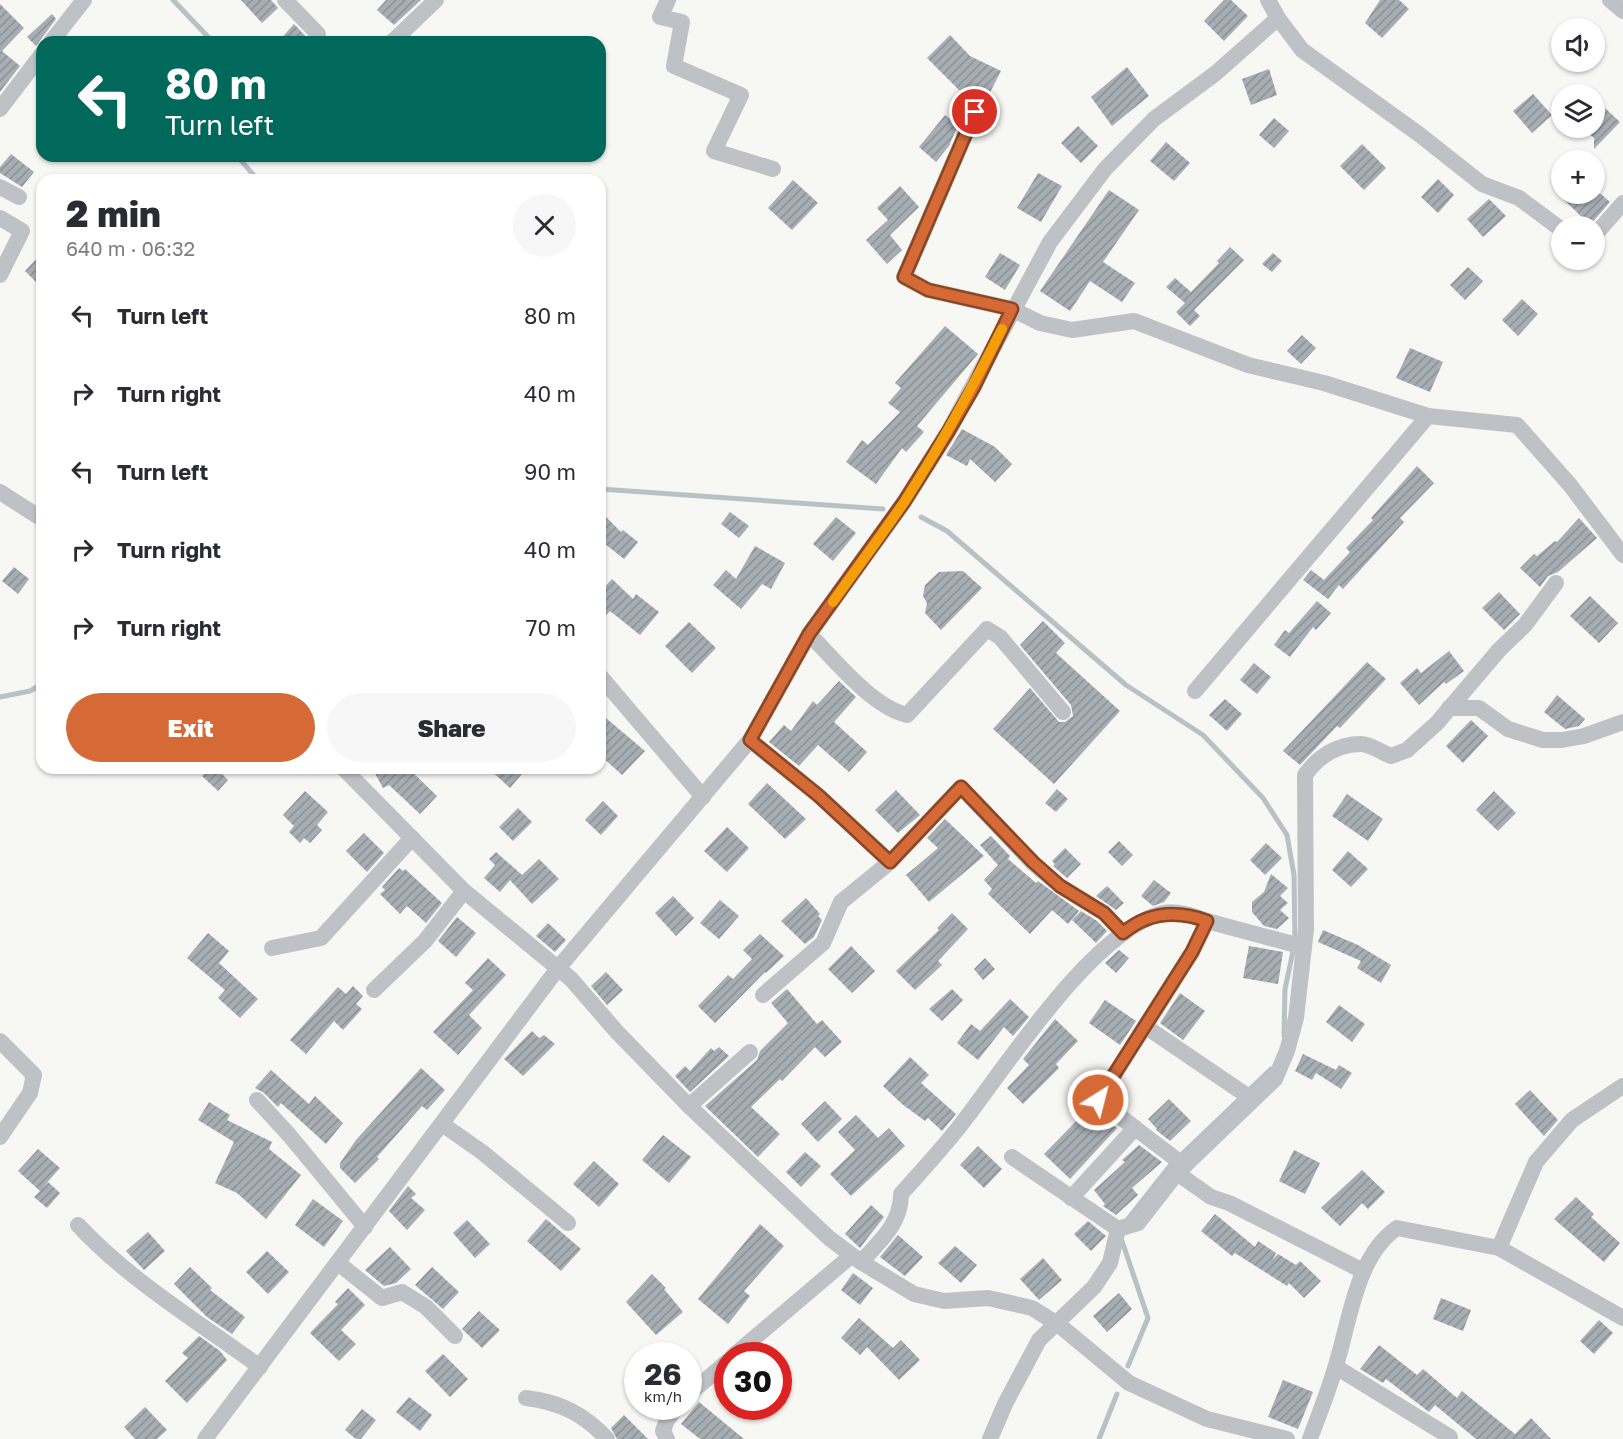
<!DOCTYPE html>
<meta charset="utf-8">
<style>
body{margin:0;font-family:"Golos Text",sans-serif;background:#f7f7f7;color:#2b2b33;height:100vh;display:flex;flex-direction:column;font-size:22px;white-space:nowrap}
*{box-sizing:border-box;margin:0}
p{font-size:20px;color:#7c7c81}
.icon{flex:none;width:33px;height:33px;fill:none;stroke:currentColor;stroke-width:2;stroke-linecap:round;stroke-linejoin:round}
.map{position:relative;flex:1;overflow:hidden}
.details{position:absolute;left:36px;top:174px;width:570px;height:600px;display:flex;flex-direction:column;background:#fff;border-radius:18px;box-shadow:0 2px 4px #0004}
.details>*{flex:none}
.guide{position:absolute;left:36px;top:36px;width:570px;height:126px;border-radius:18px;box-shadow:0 2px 4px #0004;background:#00695c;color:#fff;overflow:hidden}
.buttons{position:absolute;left:1551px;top:18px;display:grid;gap:12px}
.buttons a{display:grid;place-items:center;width:54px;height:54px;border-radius:50%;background:#fff;box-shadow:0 2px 4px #0004;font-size:30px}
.speed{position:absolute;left:624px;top:1342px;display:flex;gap:12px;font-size:30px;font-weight:700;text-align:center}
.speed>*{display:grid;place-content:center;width:78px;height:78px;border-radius:50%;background:#fff;box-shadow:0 2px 4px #0004;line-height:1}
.speed small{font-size:15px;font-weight:400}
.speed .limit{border:9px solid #d22;background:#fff;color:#111}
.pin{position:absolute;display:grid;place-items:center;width:51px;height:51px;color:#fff;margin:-26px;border:3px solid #fff;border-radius:50%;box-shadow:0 2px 6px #0007}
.me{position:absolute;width:66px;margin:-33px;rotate:36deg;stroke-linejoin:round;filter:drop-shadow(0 0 4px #0008)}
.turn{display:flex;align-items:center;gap:21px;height:126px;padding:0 30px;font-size:27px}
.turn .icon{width:78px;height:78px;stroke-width:2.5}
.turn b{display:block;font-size:42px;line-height:51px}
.round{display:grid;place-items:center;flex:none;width:63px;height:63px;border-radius:32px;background:#f7f7f7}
.summary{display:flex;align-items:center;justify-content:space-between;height:102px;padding:0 30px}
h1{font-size:36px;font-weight:800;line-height:45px}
.cta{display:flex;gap:12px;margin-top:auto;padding:12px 30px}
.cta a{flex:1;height:69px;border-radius:36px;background:#d56a36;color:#fff;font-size:24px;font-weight:800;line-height:69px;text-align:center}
.cta a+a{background:#f7f7f7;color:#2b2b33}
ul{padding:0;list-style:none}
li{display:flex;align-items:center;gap:18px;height:78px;padding:0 30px}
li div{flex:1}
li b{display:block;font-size:22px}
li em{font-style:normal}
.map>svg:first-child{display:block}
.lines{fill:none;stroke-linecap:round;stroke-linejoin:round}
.stream{stroke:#b8c1c6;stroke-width:5}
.building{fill:url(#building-hatch)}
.minor{stroke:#bec2c6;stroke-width:16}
.route-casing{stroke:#8a4523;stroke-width:15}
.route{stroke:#d56a36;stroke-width:10}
.slow{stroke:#f59e0b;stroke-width:10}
</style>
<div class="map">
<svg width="1623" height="1439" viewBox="0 0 1623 1439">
<defs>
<pattern id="building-hatch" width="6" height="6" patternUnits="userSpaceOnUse" patternTransform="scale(1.5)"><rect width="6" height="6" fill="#a6adb3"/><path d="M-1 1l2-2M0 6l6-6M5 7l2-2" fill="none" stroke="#8b9197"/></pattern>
</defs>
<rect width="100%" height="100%" fill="#f7f7f4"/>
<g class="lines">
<g class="stream">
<polyline points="173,0 213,42"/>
<polyline points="237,156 258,180"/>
<polyline points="600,489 883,509"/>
<polyline points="921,517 947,531 1126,685 1203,735 1263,798 1287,835 1294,875 1295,942 1285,989 1284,1036"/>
<polyline points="0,697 30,691 42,684"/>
<polyline points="1179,1157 1271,1069"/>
<polyline points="1127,1220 1173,1162"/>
<polyline points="1122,1241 1148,1318 1128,1366"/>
<polyline points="1099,1439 1117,1394"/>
</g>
</g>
<g class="building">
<polygon points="241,0 271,0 278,8 262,23"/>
<polygon points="386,0 421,0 394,25 377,10"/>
<polygon points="1224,0 1231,0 1248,16 1224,41 1204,21"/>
<polygon points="1380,0 1399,0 1409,9 1382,38 1365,23"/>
<polygon points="0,4 24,28 2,51 20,66 0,92"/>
<polygon points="52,14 56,19 36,46 27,37"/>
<polygon points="294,24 310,41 311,42 278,42"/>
<polygon points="950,35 970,56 1001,71 985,102 959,90 927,58"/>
<polygon points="1127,67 1149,96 1112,126 1091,97"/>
<polygon points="1269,69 1277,95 1251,105 1242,79"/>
<polygon points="1533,94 1552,115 1532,133 1513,111"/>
<polygon points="1594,98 1620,122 1594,149 1594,138 1583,128 1594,128"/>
<polygon points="945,115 958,125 949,146 936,162 919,147"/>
<polygon points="1274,118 1289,131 1274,148 1259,135"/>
<polygon points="1078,126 1098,146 1081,163 1061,143"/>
<polygon points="1166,142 1190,163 1174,181 1150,161"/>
<polygon points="1362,144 1386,168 1364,190 1340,166"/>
<polygon points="11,154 34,172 22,187 0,173 0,167"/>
<polygon points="1038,173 1062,186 1041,222 1017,208"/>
<polygon points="1438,179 1454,195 1438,213 1421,197"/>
<polygon points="793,180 818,203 792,230 768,208"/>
<polygon points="900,186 919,207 890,235 902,250 887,264 866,240 888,220 877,208"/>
<polygon points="1109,190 1139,210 1103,262 1135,283 1122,302 1090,281 1070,311 1040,291"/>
<polygon points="1558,194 1601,194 1610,202 1590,225"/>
<polygon points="1489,199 1506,216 1483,237 1467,219"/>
<polygon points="1230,247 1244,260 1194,310 1200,316 1190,326 1176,312 1185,303 1166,287 1175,278 1191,292 1219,263 1217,261"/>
<polygon points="42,253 42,288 25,271"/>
<polygon points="1000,253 1020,265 1005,290 985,277"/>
<polygon points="1273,253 1282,261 1272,272 1262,264"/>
<polygon points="1468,267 1483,281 1465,300 1450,285"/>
<polygon points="1522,299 1538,314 1518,336 1502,320"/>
<polygon points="945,326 978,354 917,426 924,432 906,452 902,448 876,484 846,462 862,440 868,445 900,412 888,403 901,388 895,383"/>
<polygon points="1302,335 1316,348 1301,364 1287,351"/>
<polygon points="1410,348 1443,362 1430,392 1396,378"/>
<polygon points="962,429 995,447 1012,464 995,482 970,459 967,466 946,455"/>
<polygon points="1417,466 1434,483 1400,518 1404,522 1343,589 1339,585 1328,599 1303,580 1311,570 1324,580 1350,552 1346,548 1373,520 1371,518"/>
<polygon points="600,511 621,532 623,530 638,542 624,559 600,540"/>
<polygon points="730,512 749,526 739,538 721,524"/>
<polygon points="836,517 856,533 833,561 813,544"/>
<polygon points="1579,518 1597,538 1558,572 1548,576 1540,587 1520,568 1534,554 1537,556 1555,541 1557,542"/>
<polygon points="755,546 785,563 771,589 762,584 741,609 713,585 726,570 736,579"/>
<polygon points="14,567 29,579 18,594 2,581"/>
<polygon points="963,571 982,588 941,630 925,613 927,603 923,596 925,585 939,572"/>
<polygon points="612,579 633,599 636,594 659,612 640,635 610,611 600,622 600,592"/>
<polygon points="1499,592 1520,614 1504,630 1482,608"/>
<polygon points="1590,596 1618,623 1599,643 1570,616"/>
<polygon points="1317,601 1331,613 1316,630 1313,627 1290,657 1274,645 1285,630 1289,633"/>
<polygon points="1043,621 1065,643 1056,653 1120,711 1054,784 993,729 1030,688 1059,722 1065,722 1073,716 1071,705 1020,645"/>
<polygon points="689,622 716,648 692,673 665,646"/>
<polygon points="1449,651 1464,671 1446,684 1444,682 1419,705 1400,683 1417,668 1421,673"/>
<polygon points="1367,662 1386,679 1340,728 1337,726 1300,765 1283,751"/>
<polygon points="1254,663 1271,677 1257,694 1240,680"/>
<polygon points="839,681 856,697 834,722 867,752 849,772 818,745 799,766 769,742 784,725 791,731 813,701 817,705"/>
<polygon points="1557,695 1585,719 1579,726 1565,729 1544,712"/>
<polygon points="1225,699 1242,714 1227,731 1209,715"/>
<polygon points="600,713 645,751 622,775 600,755"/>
<polygon points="1471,720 1488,736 1463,763 1446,746"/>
<polygon points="210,768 216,768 228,780 218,791 202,776"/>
<polygon points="372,768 408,768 437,796 420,814 389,785 383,788"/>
<polygon points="488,768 527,768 510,788"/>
<polygon points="767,783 806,819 785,839 748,804"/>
<polygon points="1057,789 1068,799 1056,812 1045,803"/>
<polygon points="896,790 920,815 898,833 875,810"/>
<polygon points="305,791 328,812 317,825 322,830 310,843 304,838 300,843 289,832 294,826 283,815"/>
<polygon points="1494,791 1516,813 1498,831 1476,810"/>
<polygon points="1347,794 1383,819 1368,841 1332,816"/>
<polygon points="603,801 618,816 601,835 585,820"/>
<polygon points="518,808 532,822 513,841 499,827"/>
<polygon points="945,819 984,856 929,902 906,875 938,848 927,838"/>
<polygon points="727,827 749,848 727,872 704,851"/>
<polygon points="364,833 384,853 367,872 346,851"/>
<polygon points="991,836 1010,856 1008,859 1036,883 1038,881 1079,911 1068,924 1052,910 1030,934 988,894 992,889 984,880 998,865 980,845"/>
<polygon points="1119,841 1133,855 1122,866 1108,852"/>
<polygon points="1266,843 1282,858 1265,875 1250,860"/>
<polygon points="1065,848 1081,864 1067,878 1053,866 1055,864 1052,861"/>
<polygon points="1348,851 1368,869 1351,887 1332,870"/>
<polygon points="496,852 522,875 539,859 559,879 532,904 510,880 500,892 484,878 495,865 489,859"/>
<polygon points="399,868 403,871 405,869 442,903 426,923 407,906 400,914 380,894 385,890 382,887"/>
<polygon points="1271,874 1288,888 1280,896 1288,903 1280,910 1289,918 1277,929 1264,926 1252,912 1252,902 1264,892"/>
<polygon points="1154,880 1171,893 1164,902 1153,906 1141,896"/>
<polygon points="1107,886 1124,903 1116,910 1096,896"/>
<polygon points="673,896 694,918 676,936 655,913"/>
<polygon points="806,898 820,914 818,916 822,920 814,937 805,944 781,921"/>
<polygon points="720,900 739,916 719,939 700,923"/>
<polygon points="1081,911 1097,921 1107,931 1096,943 1072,920"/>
<polygon points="952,913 968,929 938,961 942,965 915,990 896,971 939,930 937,928"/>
<polygon points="457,917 476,933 456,957 438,941"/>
<polygon points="548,923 566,940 555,952 536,936"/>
<polygon points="1323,930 1358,945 1391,965 1381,983 1357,968 1361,961 1318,942"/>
<polygon points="208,933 229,951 219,963 258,999 240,1018 218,998 225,990 187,958"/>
<polygon points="760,934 784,956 766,973 765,972 715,1023 698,1006 728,975 733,979 752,959 743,950"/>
<polygon points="851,946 875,971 852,993 828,969"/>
<polygon points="1249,946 1283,952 1278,984 1243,978"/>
<polygon points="1119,950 1129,958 1116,973 1105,963"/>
<polygon points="488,958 506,975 469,1015 482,1028 458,1055 433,1032 473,990 465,983"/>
<polygon points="985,958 995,969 983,980 974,969"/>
<polygon points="606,972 623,990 607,1005 591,986"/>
<polygon points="353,986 363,996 356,1004 362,1009 343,1030 334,1021 306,1054 290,1040 338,987 346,994"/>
<polygon points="787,989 817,1024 822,1020 842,1042 825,1057 815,1047 782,1081 780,1079 751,1107 780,1134 758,1157 705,1106 757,1060 760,1051 788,1023 771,1003"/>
<polygon points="952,989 963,1000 942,1021 929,1009"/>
<polygon points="1180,993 1205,1011 1183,1040 1160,1023"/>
<polygon points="1010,999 1029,1017 1013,1036 1004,1027 978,1060 957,1043 971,1024 980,1031"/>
<polygon points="1105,1000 1136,1021 1120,1045 1089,1023"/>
<polygon points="1339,1005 1365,1024 1352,1042 1326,1022"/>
<polygon points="1055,1019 1078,1041 1056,1064 1059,1068 1023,1104 1007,1088 1029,1065 1023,1059"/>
<polygon points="532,1031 539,1038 544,1035 555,1044 523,1076 504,1059"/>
<polygon points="719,1047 729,1056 690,1092 675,1076 685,1066 690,1071 711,1048 714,1051"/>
<polygon points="1303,1054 1336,1070 1339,1065 1352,1073 1341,1089 1316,1073 1312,1080 1295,1071"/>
<polygon points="910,1057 929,1075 921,1083 956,1114 942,1131 928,1118 925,1121 902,1104 883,1086"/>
<polygon points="421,1068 445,1090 427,1110 422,1106 377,1157 379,1159 355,1183 340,1168 340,1163 356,1140"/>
<polygon points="271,1070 309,1104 315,1096 343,1123 326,1144 281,1103 278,1107 264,1093 255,1088"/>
<polygon points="1530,1090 1558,1120 1544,1136 1515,1104"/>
<polygon points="1169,1099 1191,1121 1170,1141 1156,1130 1157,1129 1148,1119"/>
<polygon points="825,1101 842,1119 818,1142 801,1124"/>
<polygon points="209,1102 230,1115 227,1120 272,1142 269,1149 301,1175 266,1219 237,1193 215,1183 234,1142 198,1120"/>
<polygon points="1090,1107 1117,1128 1070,1179 1044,1154"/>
<polygon points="856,1115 878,1138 889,1128 905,1146 851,1196 830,1174 855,1150 838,1132"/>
<polygon points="663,1135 691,1157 669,1183 642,1160"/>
<polygon points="1139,1145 1162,1162 1132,1188 1138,1195 1116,1215 1103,1206 1105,1204 1094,1190 1125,1162 1122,1160"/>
<polygon points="978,1146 1002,1169 984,1188 960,1165"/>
<polygon points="38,1149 60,1168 43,1187 48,1182 60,1193 47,1208 34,1197 40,1191 18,1171"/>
<polygon points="1294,1150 1320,1163 1305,1194 1279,1181"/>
<polygon points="805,1152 821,1166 801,1187 786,1172"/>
<polygon points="594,1161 619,1184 599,1207 573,1184"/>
<polygon points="1362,1170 1385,1192 1368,1209 1362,1203 1340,1226 1321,1208"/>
<polygon points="408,1186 416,1194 411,1198 425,1210 407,1230 389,1211"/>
<polygon points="1576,1197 1594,1214 1591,1217 1620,1243 1604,1262 1554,1219"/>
<polygon points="313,1199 343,1221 324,1247 295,1225"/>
<polygon points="871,1205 884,1217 860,1248 845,1234"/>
<polygon points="1215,1214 1255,1247 1258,1241 1276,1253 1273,1259 1278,1254 1296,1265 1300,1261 1321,1281 1304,1298 1289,1283 1287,1286 1235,1253 1232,1256 1201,1231"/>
<polygon points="546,1219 581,1249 561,1271 527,1241"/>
<polygon points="467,1220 490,1244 475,1258 453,1233"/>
<polygon points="1088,1221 1106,1236 1091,1251 1074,1234"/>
<polygon points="760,1224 784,1246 744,1291 750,1296 728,1324 698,1299"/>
<polygon points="148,1232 165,1251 144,1270 126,1251"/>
<polygon points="898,1235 923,1257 905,1276 880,1257"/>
<polygon points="955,1246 977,1265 961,1283 938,1263"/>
<polygon points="390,1247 411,1269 396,1283 384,1286 365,1270"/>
<polygon points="267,1251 289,1272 268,1294 246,1272"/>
<polygon points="1043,1258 1062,1280 1039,1300 1020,1279"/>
<polygon points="190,1267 212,1288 210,1290 245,1317 232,1334 207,1317 174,1284"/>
<polygon points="432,1267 459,1292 443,1309 415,1285"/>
<polygon points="853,1273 873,1288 860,1305 841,1290"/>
<polygon points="652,1274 666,1288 664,1289 683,1312 656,1335 626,1302"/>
<polygon points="348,1288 365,1305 341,1330 356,1344 339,1361 310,1333 338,1304 335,1302"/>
<polygon points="1119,1293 1132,1309 1107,1332 1093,1316"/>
<polygon points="1441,1298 1471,1310 1463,1331 1433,1319"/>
<polygon points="479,1311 500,1330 482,1348 462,1329"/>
<polygon points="859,1318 893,1348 901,1340 920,1360 899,1380 867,1347 860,1355 841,1338"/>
<polygon points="1599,1320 1613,1333 1594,1354 1580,1341"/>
<polygon points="199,1336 220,1351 227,1360 187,1403 165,1381 188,1358 182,1353"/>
<polygon points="1379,1345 1417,1375 1423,1369 1457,1398 1462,1391 1515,1434 1531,1418 1551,1439 1476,1439 1435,1405 1429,1412 1386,1379 1383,1383 1360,1369"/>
<polygon points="443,1354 468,1379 450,1397 425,1371"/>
<polygon points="1283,1380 1313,1392 1298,1429 1268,1417"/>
<polygon points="409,1397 432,1415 420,1431 396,1412"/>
<polygon points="699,1402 744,1439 700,1439 681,1424"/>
<polygon points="145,1407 167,1430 157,1439 135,1439 124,1427"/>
<polygon points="362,1409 376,1420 361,1439 356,1439 345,1430"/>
<polygon points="624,1415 648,1439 617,1439 611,1428"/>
</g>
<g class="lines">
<g class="minor">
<polyline points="285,0 318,34"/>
<polyline points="668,0 660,17 682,22 674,66 741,95 714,151 773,169"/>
<polyline points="1610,0 1623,11"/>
<polyline points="1278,18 1302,50 1420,135 1482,184 1519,198 1562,230"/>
<polyline points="51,42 84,0"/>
<polyline points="392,42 436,0"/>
<polyline points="0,109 42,54"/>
<polyline points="975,112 904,277 928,290 1012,309 1040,323 1072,330 1134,321 1248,365 1324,383 1428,416 1195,691"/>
<polyline points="0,187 19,197"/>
<polyline points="0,218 22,231 0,275"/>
<polyline points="1594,236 1623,203"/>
<polyline points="1428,416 1517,425 1570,485 1623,555"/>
<polyline points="0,492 42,519"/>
<path d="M809,634c26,26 63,73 98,81l80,-86 13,8 63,75"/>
<polyline points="600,676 703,797"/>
<polyline points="1449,708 1479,708 1508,729 1543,740 1562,740 1584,736 1623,722"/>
<polyline points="750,740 819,796 890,862"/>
<polyline points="343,768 464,891 571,979 617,1032 689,1106 829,1238 861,1262 914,1294 944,1301 988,1298 1032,1308 1059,1325 1129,1383 1207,1419 1287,1439"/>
<polyline points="272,948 321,938 412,838"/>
<polyline points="374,990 425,941 464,891"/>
<polyline points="763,995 823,943 841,902 890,862 961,787 1033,863 1060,886 1104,913 1123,933"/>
<polyline points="1146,1027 1252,1099"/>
<polyline points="0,1041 34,1075 30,1093 0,1137"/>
<polyline points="257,1100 290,1136 365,1227"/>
<polyline points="689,1106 750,1052"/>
<polyline points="442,1124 482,1152 568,1223"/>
<polyline points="1135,1128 1185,1166"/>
<path d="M1012,1157l106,72 20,-6 39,-50 98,-94 12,-28 9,-33 10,-89 -1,-154c13,-18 32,-31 56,-31 9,0 22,9 30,12l16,-6 30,-27 62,-73 26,-25 31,-42"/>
<polyline points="1177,1173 1211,1197 1229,1203 1363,1271"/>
<polyline points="1071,1198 1135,1128 1098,1100 1192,952 1207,921 1304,947"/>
<path d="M78,1225c52,56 121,97 182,142"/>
<polyline points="1499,1248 1536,1162 1572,1120 1623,1086"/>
<path d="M861,1262c19,-21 40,-38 40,-68 22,-25 45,-49 65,-76 43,-56 128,-188 197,-205 14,-3 30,3 44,8"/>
<polyline points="338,1263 382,1298 402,1292 426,1307 455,1336"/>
<polyline points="733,1356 851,1256"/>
<polyline points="1336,1367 1450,1437"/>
<polyline points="688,1395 728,1361"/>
<path d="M526,1398c34,4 58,16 81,41"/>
<polyline points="205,1439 559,967 750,740 809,634 904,502 948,432 1050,242 1105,169 1154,119 1216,73 1278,18 1268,0"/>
<polyline points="667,1439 663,1431 667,1420 677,1407"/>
<polyline points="990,1439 1005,1404 1039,1340 1094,1287 1110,1263 1118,1229"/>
<path d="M1310,1439c9,-25 19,-49 26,-74 14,-44 20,-109 61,-137l102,20 124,70"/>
</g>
</g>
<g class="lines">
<defs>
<path id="route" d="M975,112l-71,165 24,13 84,19 -38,78 -26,45 -44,70 -95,132 -59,106 69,56 71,66 71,-75 72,75 27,24 44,27 19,20c25,-21 54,-23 84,-12l-15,31 -94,148"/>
</defs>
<use href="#route" class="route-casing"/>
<use href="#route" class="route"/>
<path class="slow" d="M833,602c24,-34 49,-67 72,-101 36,-56 67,-113 97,-172"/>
</g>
</svg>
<div class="buttons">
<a><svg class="icon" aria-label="sound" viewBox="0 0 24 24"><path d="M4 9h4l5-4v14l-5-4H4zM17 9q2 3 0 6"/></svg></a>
<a><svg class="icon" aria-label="layers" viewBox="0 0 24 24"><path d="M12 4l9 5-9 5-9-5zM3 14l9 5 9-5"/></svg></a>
<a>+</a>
<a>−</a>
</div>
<div class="speed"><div>26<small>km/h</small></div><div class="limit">30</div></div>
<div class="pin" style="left:975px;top:112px;background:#d93025"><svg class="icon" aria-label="arrive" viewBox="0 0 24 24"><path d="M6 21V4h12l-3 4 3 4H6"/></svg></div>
<svg class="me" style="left:1098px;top:1100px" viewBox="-20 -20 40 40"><circle r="17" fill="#d56a36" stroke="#fff" stroke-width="3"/><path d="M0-11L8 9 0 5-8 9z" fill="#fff"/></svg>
<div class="guide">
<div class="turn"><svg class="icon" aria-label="left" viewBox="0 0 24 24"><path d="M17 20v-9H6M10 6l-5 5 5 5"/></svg><div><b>80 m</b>Turn left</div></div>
</div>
<section class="details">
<div class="summary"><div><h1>2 min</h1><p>640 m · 06:32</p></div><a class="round"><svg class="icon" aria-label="close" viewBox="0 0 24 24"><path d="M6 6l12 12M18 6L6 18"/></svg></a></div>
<ul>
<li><svg class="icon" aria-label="left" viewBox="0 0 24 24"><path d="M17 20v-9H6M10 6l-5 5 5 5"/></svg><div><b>Turn left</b></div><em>80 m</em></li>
<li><svg class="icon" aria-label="right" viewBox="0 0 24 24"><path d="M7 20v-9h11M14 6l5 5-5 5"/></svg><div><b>Turn right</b></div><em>40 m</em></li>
<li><svg class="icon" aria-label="left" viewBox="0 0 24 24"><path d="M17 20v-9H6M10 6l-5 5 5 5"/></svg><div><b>Turn left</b></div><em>90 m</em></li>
<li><svg class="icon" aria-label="right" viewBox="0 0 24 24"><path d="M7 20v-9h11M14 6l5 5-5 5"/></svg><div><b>Turn right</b></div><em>40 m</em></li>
<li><svg class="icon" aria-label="right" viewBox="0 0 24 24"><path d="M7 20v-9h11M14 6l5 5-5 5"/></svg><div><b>Turn right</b></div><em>70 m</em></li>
</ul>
<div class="cta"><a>Exit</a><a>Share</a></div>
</section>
</div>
